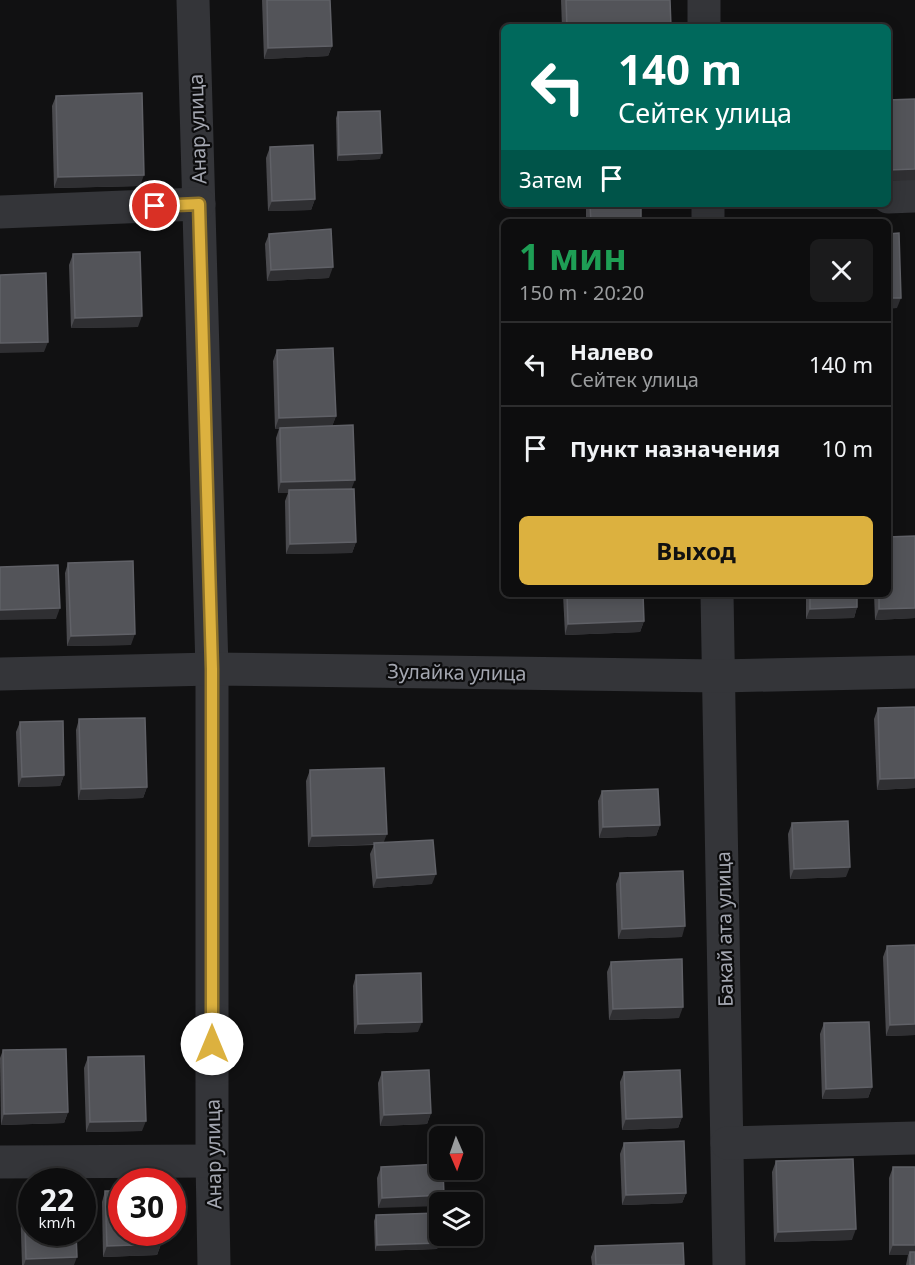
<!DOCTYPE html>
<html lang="ru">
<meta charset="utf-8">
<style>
body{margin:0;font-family:"Noto Sans",sans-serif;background:#1b1b1c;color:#f1f3f6;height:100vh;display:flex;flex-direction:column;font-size:22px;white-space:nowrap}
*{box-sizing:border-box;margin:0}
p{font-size:20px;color:#9a9c9e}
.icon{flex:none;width:33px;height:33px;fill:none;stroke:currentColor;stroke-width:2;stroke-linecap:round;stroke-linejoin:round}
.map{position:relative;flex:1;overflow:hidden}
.details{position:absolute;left:501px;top:219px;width:390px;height:378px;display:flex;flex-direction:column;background:#0d0d0e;border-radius:9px;box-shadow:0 3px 15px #0003,0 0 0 2px #2d2d2e}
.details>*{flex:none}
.hud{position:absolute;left:501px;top:24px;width:390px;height:183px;border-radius:9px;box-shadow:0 3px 15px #0003,0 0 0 2px #2d2d2e;background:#00695c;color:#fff;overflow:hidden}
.needle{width:39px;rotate:178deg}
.buttons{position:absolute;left:429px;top:1126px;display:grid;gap:12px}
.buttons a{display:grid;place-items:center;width:54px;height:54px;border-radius:9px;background:#0d0d0e;box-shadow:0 3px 15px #0003,0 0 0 2px #2d2d2e;font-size:30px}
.speed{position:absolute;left:18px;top:1168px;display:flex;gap:12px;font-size:30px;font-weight:700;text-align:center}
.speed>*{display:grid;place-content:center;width:78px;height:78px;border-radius:50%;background:#0d0d0e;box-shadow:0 3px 15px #0003,0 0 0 2px #2d2d2e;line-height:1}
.speed small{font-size:15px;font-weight:400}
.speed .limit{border:9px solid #d22;background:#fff;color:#111}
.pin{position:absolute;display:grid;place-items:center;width:51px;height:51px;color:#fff;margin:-26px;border:3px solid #fff;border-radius:50%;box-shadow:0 2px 6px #0007}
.me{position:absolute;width:66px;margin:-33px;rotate:0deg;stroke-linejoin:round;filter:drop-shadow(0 0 4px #0008)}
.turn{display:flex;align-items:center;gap:21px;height:126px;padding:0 18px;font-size:27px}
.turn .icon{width:78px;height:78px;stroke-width:2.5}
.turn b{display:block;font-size:42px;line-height:51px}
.then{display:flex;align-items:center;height:57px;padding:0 18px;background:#0003;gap:12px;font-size:22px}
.round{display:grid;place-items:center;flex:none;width:63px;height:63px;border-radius:9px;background:#1b1b1c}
.summary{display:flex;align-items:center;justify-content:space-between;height:102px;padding:0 18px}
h1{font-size:36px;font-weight:700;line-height:45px;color:#1e9e55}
.cta{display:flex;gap:12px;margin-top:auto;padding:12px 18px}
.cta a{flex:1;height:69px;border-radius:9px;background:#dcb13f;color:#111;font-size:24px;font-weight:700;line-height:69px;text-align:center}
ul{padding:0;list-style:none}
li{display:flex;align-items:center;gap:18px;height:84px;padding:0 18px;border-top:2px solid #2d2d2e}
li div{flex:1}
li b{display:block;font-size:22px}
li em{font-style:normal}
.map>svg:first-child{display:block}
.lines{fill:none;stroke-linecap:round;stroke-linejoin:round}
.minor{stroke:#343539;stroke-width:33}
.wall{fill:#4a4a4e}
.shaded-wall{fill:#2f2f32}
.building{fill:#535459;stroke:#606167;stroke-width:1.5}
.route-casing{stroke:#8f7329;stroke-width:15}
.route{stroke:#dcb13f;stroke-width:10}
.labels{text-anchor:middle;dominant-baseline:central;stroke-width:4.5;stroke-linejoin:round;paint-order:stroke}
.street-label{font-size:20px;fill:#a4a7b1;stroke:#0c0c0d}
</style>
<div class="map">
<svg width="915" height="1265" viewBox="0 0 915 1265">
<rect width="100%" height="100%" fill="#111112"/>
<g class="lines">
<g class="minor">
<polyline points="193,0 212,669 212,1161 214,1265"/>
<polyline points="704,0 704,27"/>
<polyline points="888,197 915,196"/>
<polyline points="708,204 708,222"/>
<polyline points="0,212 199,204"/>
<polyline points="717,594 729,1265"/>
<polyline points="0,674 212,669 719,676 915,672"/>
<polyline points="727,1143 915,1138"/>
<polyline points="0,1162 212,1161"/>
</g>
</g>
<g class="wall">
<polygon points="262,0 330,0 332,46 328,56 264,59"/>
<polygon points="561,0 670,0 671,27 562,27"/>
<polygon points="56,96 140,186 54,188 52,106"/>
<polygon points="338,112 380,159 337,161 336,118"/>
<polygon points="270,147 315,199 311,210 268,211 266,158"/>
<rect x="586" y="204" width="55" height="18"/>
<polygon points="269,234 329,278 267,281 265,244"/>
<polygon points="73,254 138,327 71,328 69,265"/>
<polygon points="277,350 336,416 332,426 352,489 356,542 352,553 286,554 285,501 288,493 278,493 276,438 279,429 275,429 273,361"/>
<polygon points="915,536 915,618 875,620 874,594 888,594"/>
<polygon points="68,563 131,645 67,646 65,573"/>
<polygon points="563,594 643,594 644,621 640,632 565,635"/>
<polygon points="806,594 857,594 857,607 854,618 806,619"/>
<polygon points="915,707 915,788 877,790 874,719 878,708"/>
<polygon points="79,719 147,787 143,798 78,800 76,730"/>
<polygon points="20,722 64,775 60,786 18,787 16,732"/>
<polygon points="310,770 383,842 432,884 373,888 370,854 374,845 308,847 306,781"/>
<polygon points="602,791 660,825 656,836 599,838 598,801"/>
<polygon points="792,823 846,877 790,879 788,834"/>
<polygon points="620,873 682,937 618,939 616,884"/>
<polygon points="887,946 915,1035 886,1036 883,957"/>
<polygon points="611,962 679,1018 609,1020 607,972"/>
<polygon points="356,975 418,1032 354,1034 353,986"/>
<polygon points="824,1023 872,1087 868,1098 822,1099 820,1034"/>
<polygon points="3,1050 68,1112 64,1123 1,1125 0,1058"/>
<polygon points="88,1057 142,1131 86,1132 84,1068"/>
<polygon points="382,1072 431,1113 427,1124 380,1126 378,1083"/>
<polygon points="624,1072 682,1117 678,1128 622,1130 620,1082"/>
<polygon points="624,1143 686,1193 682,1203 622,1205 620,1154"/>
<polygon points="776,1161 852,1240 774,1242 772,1172"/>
<polygon points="440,1164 378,1208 377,1178 381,1167"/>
<polygon points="893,1167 915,1265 906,1265 908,1255 889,1255 889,1178"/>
<polygon points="105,1191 161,1244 157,1255 103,1257 102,1202"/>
<polygon points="24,1192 74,1265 22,1265 20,1203"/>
<polygon points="376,1215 439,1243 437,1249 375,1251 374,1221"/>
<polygon points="595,1246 684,1265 592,1265 591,1257"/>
</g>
<g class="shaded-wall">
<polygon points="332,46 328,56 264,59 268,48"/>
<polygon points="382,153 380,159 337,161 339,155"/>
<polygon points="915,169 915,180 888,181 888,170"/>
<polygon points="144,175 140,186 54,188 58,177"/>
<polygon points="315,199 311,210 268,211 272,201"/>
<polygon points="333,267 329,278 267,281 271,270"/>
<polygon points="888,298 901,298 897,308 888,309"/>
<polygon points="142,316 138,327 71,328 75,318"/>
<polygon points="48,342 44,352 0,353 0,343"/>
<polygon points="336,416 332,427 275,429 279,418"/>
<polygon points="355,480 351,490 289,490 288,493 278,493 281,482"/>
<polygon points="356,542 352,553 286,554 290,544"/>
<polygon points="857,607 854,618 806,619 810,609"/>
<polygon points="60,608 56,619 0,620 0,610"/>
<polygon points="915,608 915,618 875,620 879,609"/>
<polygon points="644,621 640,632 565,635 568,624"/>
<polygon points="135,634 131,645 67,646 71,636"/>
<polygon points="64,775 60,786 18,787 22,777"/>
<polygon points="915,778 915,788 877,790 880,779"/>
<polygon points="147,787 143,798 78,800 81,789"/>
<polygon points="660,825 656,836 599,838 603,827"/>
<polygon points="387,834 383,844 308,847 312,836"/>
<polygon points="850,867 846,877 790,879 794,869"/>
<polygon points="436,874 432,884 373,888 377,878"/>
<polygon points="685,926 682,937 618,939 622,929"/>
<polygon points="683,1007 679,1018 609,1020 613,1009"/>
<polygon points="422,1022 418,1032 354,1034 358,1024"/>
<polygon points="915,1024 915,1035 886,1036 890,1025"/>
<polygon points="872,1087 868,1098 822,1099 826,1089"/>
<polygon points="68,1112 64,1123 1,1125 4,1114"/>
<polygon points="431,1113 427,1124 380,1126 384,1115"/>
<polygon points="682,1117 678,1128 622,1130 626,1119"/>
<polygon points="146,1121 142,1131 86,1132 90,1122"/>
<polygon points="686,1193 682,1203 622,1205 626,1195"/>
<polygon points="444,1195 441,1203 440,1203 440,1206 378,1208 382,1198"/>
<polygon points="856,1229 852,1240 774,1242 778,1232"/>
<polygon points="439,1243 437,1249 375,1251 377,1245"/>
<polygon points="161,1244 157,1255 103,1257 107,1246"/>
<polygon points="893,1245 915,1245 915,1255 910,1252 908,1255 889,1255"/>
<polygon points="77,1257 74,1265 24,1265 26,1259"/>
</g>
<g class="building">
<polygon points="267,0 330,0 332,46 268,48"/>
<polygon points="566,0 670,0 671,27 567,27"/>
<polygon points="142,93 144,175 58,177 56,96"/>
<polygon points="915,99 915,169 888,170 888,100"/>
<polygon points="380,111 382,153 339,155 338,112"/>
<polygon points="313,145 315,199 272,201 270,147"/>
<polygon points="590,204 641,204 641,222 591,222"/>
<polygon points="331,229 333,267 271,270 269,234"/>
<polygon points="899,233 901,298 888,298 888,234"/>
<polygon points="140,252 142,316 75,318 73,254"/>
<polygon points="46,273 48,342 0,343 0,275"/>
<polygon points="333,348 336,416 279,418 277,350"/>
<polygon points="353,425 355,480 281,482 280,428"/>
<polygon points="354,489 356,542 290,544 289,490"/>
<polygon points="915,536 915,608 879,609 879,594 888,594 888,537"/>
<polygon points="133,561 135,634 71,636 68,563"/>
<polygon points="58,565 60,608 0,610 0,567"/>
<polygon points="567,594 643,594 644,621 568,624"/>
<polygon points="810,594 857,594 857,607 810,609"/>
<polygon points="915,707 915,778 880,779 878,708"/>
<polygon points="145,718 147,787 81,789 79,719"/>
<polygon points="63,721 64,775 22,777 20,722"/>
<polygon points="384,768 387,834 312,836 310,770"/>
<polygon points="658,789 660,825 603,827 602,791"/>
<polygon points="848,821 850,867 794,869 792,823"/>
<polygon points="433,840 436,874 377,878 374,843"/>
<polygon points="683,871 685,926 622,929 620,873"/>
<polygon points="915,945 915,1024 890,1025 887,946"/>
<polygon points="682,959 683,1007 613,1009 611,962"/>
<polygon points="421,973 422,1022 358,1024 356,975"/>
<polygon points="869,1022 872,1087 826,1089 824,1023"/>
<polygon points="66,1049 68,1112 4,1114 3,1050"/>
<polygon points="144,1056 146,1121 90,1122 88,1057"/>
<polygon points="429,1070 431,1113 384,1115 382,1072"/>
<polygon points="680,1070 682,1117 626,1119 624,1072"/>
<polygon points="684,1141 686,1193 626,1195 624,1143"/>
<polygon points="853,1159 856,1229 778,1232 776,1161"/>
<polygon points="440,1164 440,1170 443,1170 444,1195 382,1198 381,1167"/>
<rect x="893" y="1167" width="22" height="78"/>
<polygon points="105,1191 122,1191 122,1233 161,1233 161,1244 107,1246"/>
<polygon points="24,1192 32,1192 32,1233 76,1233 77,1257 26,1259"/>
<polygon points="438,1213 439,1243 377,1245 376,1215"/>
<polygon points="683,1243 684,1265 596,1265 595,1246"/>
<rect x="910" y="1252" width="5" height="13"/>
</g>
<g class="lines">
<defs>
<polyline id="route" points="155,206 199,204 212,669 212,1044"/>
</defs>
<use href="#route" class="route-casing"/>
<use href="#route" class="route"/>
</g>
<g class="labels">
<g class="street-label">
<text transform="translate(197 129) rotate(-92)">Анар улица</text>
<text transform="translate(457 672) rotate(1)">Зулайка улица</text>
<text transform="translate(724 929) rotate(-91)">Бакай ата улица</text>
<text transform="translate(213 1154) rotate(-91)">Анар улица</text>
</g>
</g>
</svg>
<div class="buttons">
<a><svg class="needle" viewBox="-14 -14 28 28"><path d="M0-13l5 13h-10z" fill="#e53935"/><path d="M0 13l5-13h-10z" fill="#9a9c9e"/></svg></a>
<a><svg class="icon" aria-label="layers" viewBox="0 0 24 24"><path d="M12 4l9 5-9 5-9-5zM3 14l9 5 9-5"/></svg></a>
</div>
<div class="speed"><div>22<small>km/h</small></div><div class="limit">30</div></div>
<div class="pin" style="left:155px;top:206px;background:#d93025"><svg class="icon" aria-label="arrive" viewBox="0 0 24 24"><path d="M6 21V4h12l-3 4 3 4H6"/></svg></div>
<svg class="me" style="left:212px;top:1044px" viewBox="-20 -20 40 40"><circle r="19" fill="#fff"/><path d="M0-13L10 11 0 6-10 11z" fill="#dcb13f"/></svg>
<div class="hud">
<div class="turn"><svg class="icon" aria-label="left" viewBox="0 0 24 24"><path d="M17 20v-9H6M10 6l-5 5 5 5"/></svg><div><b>140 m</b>Сейтек улица</div></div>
<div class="then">Затем<svg class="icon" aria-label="arrive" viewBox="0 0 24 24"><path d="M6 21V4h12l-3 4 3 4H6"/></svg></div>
</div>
<section class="details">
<div class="summary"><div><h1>1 мин</h1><p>150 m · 20:20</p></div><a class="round"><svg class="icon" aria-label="close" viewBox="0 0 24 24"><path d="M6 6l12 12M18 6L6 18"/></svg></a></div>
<ul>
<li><svg class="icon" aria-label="left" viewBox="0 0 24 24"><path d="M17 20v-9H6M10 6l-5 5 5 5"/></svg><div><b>Налево</b><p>Сейтек улица</p></div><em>140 m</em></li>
<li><svg class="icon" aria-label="arrive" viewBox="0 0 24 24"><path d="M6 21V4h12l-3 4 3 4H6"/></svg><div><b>Пункт назначения</b></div><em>10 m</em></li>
</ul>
<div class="cta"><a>Выход</a></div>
</section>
</div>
